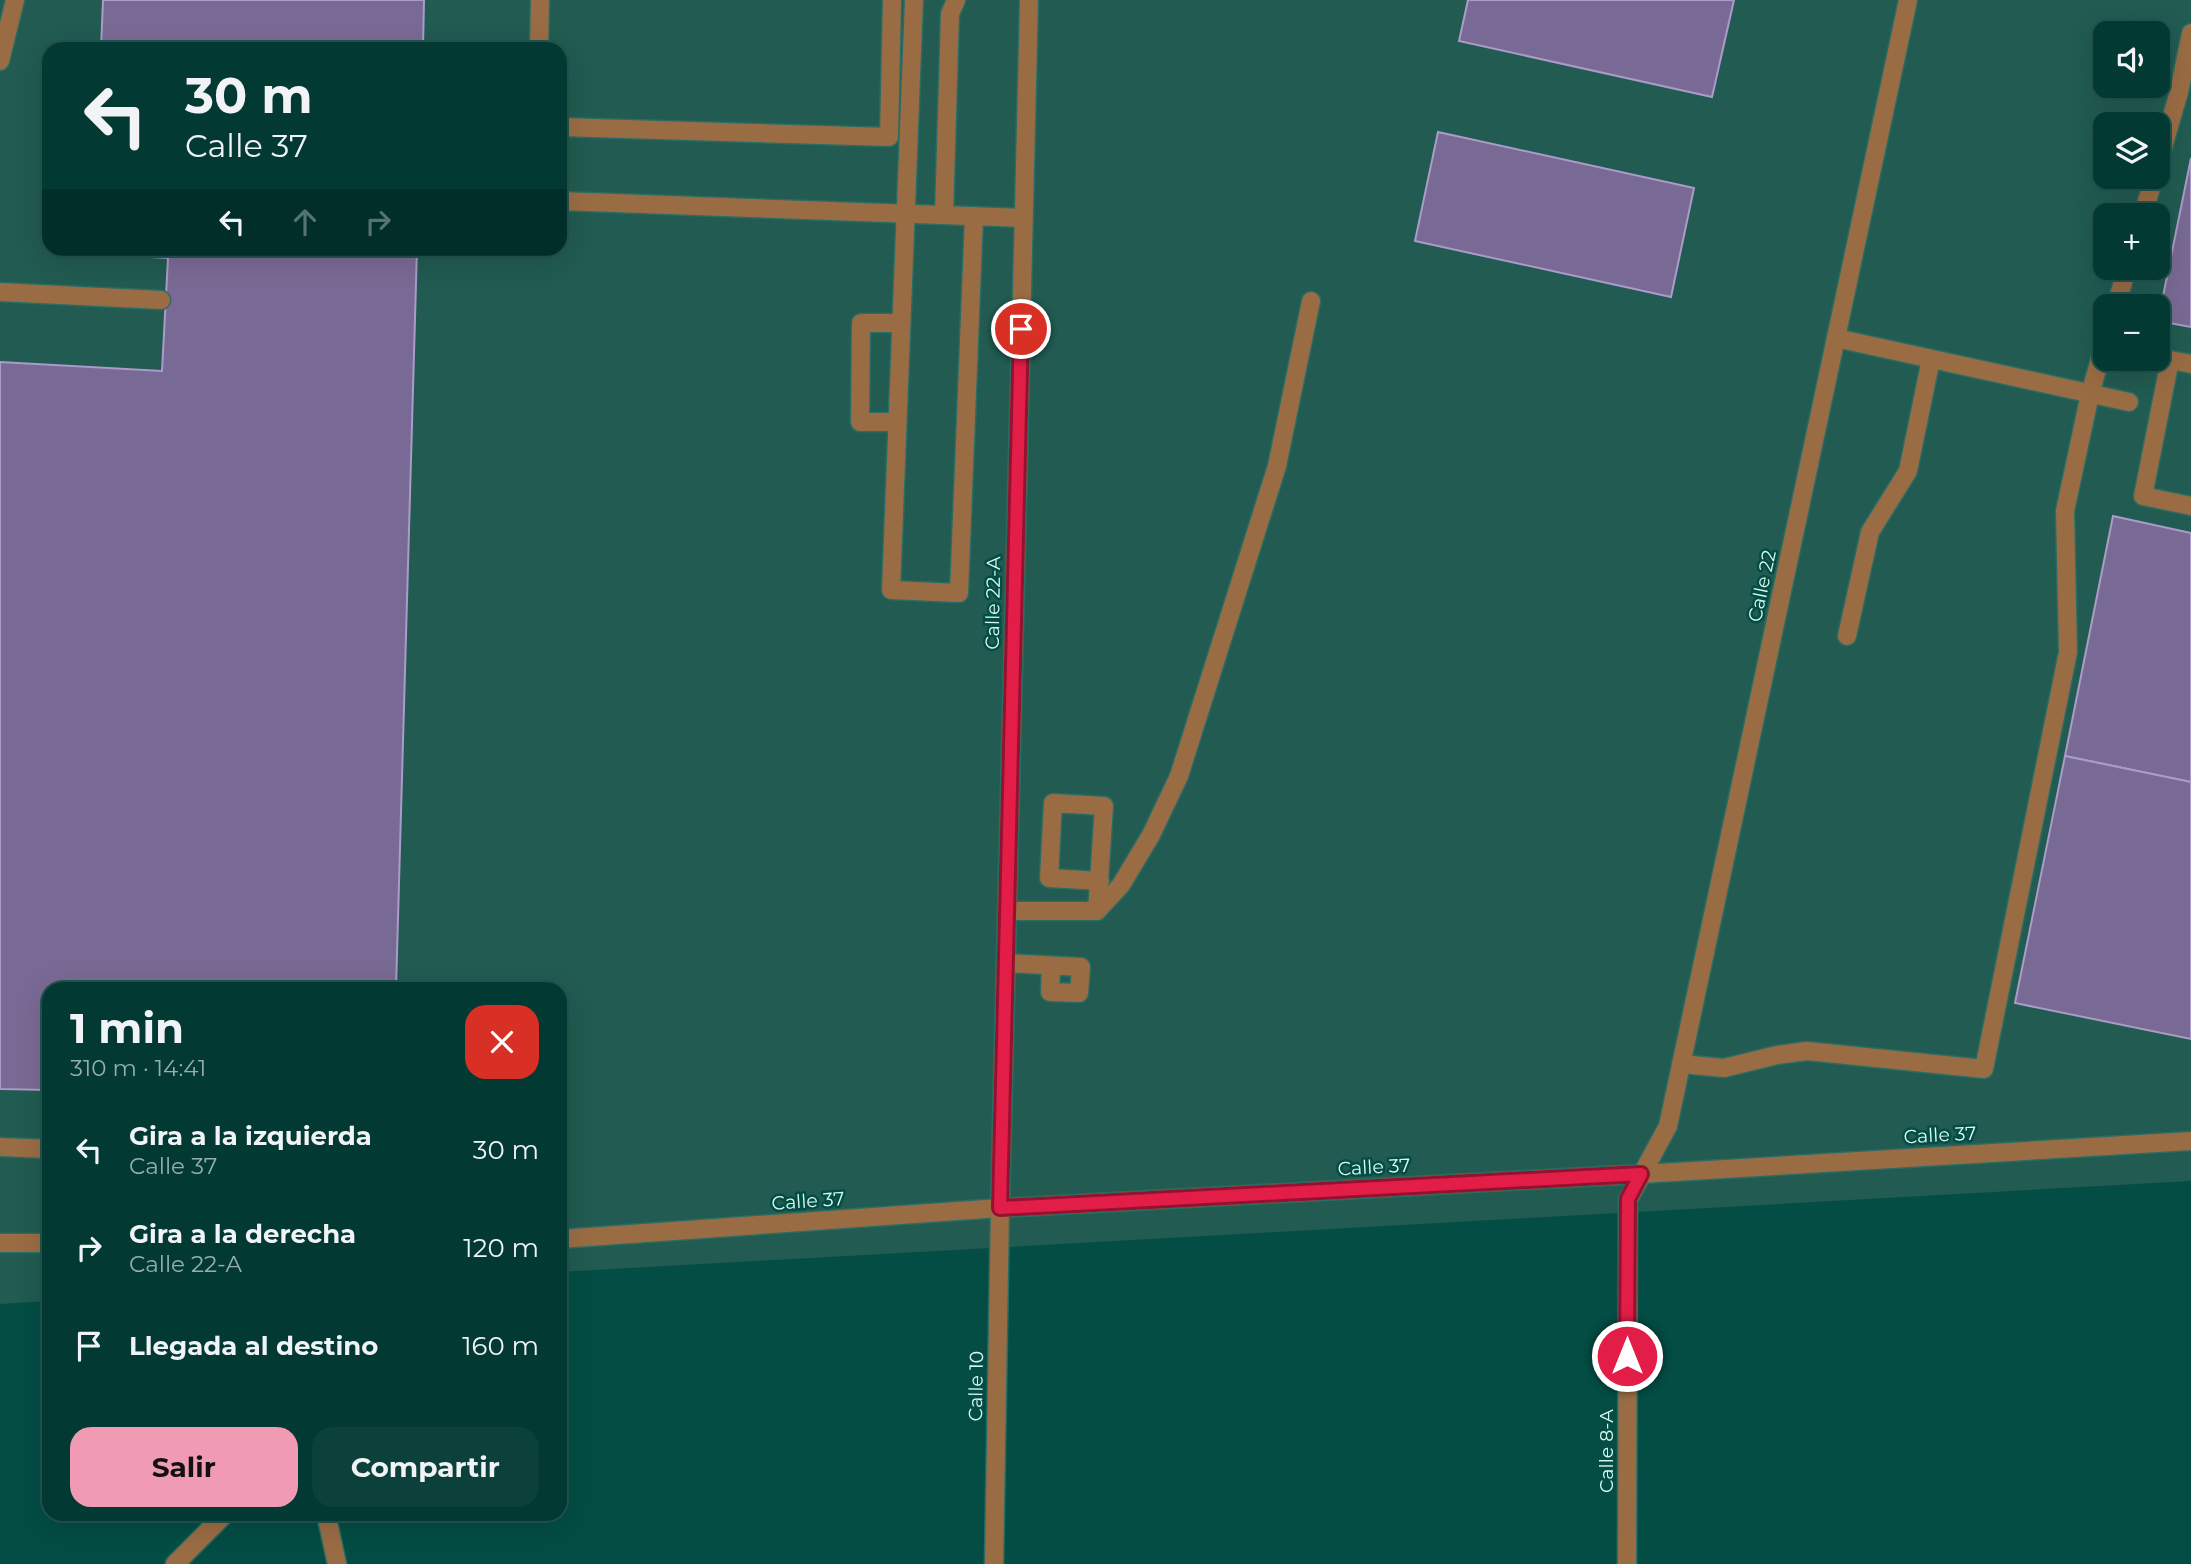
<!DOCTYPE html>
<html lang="es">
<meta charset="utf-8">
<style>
body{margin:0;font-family:Montserrat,sans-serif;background:#0c413b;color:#f1f3f6;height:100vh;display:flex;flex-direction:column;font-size:26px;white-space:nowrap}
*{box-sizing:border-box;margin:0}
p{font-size:23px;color:#96adac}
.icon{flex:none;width:38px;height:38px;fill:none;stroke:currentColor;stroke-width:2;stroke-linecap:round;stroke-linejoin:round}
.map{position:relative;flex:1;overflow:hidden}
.panel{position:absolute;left:42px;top:982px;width:525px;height:539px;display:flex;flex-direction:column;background:#023a33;border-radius:21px;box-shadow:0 7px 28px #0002,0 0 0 2px #23544e}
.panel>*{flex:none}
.guide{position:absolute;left:42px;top:42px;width:525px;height:214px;border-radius:21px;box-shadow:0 7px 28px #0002,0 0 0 2px #23544e;background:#023a33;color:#f1f3f6;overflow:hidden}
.controls{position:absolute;left:2093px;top:21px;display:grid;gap:14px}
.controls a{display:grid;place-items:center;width:77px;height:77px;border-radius:14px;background:#023a33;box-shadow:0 7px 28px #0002,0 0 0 2px #23544e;font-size:35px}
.pin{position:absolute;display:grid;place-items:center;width:60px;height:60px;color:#fff;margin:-30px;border:4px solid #fff;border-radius:50%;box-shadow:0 2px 7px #0007}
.me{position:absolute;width:77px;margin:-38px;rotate:0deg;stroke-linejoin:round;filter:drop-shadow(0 0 5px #0008)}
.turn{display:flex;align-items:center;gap:24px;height:147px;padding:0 28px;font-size:32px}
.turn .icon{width:91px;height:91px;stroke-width:2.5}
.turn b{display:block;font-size:49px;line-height:60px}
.lanes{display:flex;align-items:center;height:66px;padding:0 28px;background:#0003;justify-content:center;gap:35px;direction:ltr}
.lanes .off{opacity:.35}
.round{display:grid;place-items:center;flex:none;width:74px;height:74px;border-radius:21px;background:#0c413b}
.head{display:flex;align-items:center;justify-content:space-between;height:119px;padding:0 28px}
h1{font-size:42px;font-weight:700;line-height:52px}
.button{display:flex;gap:14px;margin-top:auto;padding:14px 28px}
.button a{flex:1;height:80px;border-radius:21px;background:#f19ab3;color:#111;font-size:28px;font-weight:700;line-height:80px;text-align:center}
.button a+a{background:#0c413b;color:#f1f3f6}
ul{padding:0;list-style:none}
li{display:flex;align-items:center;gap:21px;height:98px;padding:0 28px}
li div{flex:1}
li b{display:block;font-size:26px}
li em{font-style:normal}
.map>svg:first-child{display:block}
.built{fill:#215b51;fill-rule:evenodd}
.building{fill:#796a95;stroke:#aa9bc8;stroke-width:2}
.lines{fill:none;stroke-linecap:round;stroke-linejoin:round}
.service-casing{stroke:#2a6c63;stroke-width:21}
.minor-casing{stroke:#2a6c63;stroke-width:21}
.tertiary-casing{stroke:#2a6c63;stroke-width:21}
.service{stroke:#9a6c44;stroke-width:18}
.minor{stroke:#9a6c44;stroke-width:18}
.tertiary{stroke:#9a6c44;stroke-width:18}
.route-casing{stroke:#92132f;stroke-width:18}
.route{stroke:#e11d48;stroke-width:12}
.labels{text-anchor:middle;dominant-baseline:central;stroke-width:5;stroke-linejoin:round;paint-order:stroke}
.street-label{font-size:19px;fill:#daf9f2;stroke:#034d44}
</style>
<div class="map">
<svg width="2191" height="1564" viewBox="0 0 2191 1564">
<rect width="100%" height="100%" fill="#034d44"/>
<path class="built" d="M0,0h2191v1181l-1631,91v-283h-511v312l-49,3zM2105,33h53v53h-53zM49,49h511v199h-511zM2105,124h53v53h-53zM2105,215h53v53h-53zM2105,306h53v53h-53z"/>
<g class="building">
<polygon points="103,0 424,0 423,49 101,49"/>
<polygon points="1468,0 1734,0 1712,97 1459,41"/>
<polygon points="1438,132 1694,188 1671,297 1415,241"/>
<polygon points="2191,158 2191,327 2158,321"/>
<polygon points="95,248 417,248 396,989 49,989 49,1090 0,1089 0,362 162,371 168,258 95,254"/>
<polygon points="2113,516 2191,533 2191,782 2065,756"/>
<polygon points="2065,756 2191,782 2191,1039 2015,1003"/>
</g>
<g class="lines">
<defs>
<g id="service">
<polyline points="914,0 891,590 959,593 974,216"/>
<polyline points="539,49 540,0"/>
<polyline points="0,61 15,0"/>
<polyline points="560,127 889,137 892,0"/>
<polyline points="2158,164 2179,92 2191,33"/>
<polyline points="560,201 1023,218"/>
<polyline points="944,215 950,14 956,0"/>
<polyline points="2143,215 2154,177"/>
<polyline points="0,292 161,300"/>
<polyline points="2116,306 2127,268"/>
<polyline points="1836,338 2129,402"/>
<polyline points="2191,364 2170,360 2143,496 2191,506"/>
<polyline points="897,422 860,422 861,323 901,323"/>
<polyline points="1847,636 1870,532 1908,471 1931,359"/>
<polyline points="1007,911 1097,911 1121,885 1151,835 1179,776 1277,466 1311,301"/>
<polyline points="1097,911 1104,806 1053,803 1049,878 1100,881"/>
<polyline points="1006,963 1081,967 1079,993 1050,992 1051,966"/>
<polyline points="1681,1064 1724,1068 1777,1055 1807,1051 1984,1069 2068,652 2065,511 2090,394 2105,342"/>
<polyline points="0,1147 49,1149"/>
<polyline points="0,1243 49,1243"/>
</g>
<g id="minor">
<polyline points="1000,1208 1641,1174 2191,1141"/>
<polyline points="326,1514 337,1564"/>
<polyline points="1627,1564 1628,1200 1668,1126 1908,0"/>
</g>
<g id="tertiary">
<polyline points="560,1239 1000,1208"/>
<polyline points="175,1564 225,1514"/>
<polyline points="994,1564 1000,1208 1029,0"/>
</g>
</defs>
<use href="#service" class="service-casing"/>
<use href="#minor" class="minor-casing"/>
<use href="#tertiary" class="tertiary-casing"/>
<use href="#service" class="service"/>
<use href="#minor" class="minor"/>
<use href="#tertiary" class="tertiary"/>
</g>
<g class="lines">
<defs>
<polyline id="route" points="1021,329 1000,1208 1641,1174 1628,1199 1627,1356"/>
</defs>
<use href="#route" class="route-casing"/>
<use href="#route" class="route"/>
</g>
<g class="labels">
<g class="street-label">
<text transform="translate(1762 586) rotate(-78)">Calle 22</text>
<text transform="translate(993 603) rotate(-89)">Calle 22-A</text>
<text transform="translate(1940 1135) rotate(-3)">Calle 37</text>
<text transform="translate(1374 1167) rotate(-3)">Calle 37</text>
<text transform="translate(808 1201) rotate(-4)">Calle 37</text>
<text transform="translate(976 1386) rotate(-89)">Calle 10</text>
<text transform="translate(1606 1451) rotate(-90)">Calle 8-A</text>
</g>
</g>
</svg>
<div class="controls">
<a><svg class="icon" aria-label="sound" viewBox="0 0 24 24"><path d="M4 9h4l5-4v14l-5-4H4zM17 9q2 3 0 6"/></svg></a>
<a><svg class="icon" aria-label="layers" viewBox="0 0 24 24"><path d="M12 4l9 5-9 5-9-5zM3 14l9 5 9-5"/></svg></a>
<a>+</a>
<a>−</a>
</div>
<div class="pin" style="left:1021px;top:329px;background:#d93025"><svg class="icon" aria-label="arrive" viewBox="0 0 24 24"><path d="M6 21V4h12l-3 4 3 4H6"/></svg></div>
<svg class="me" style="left:1627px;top:1356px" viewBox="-20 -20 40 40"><circle r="17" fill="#e11d48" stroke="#fff" stroke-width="3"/><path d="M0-11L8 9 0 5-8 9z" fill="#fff"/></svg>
<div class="guide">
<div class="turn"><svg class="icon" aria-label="left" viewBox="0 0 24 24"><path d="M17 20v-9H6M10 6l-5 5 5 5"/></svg><div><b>30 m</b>Calle 37</div></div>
<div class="lanes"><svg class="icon" aria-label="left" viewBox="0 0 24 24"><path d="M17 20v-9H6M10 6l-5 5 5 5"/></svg><svg class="icon off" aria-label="ahead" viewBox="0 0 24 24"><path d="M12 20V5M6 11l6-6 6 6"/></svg><svg class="icon off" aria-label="right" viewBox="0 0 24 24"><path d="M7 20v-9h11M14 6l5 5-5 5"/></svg></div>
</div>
<section class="panel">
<div class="head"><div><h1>1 min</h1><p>310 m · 14:41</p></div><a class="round" style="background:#d93025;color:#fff"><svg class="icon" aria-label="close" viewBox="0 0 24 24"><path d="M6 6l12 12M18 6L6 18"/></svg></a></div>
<ul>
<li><svg class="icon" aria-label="left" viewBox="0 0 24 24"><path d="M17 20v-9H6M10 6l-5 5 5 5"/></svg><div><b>Gira a la izquierda</b><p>Calle 37</p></div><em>30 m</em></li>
<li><svg class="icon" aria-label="right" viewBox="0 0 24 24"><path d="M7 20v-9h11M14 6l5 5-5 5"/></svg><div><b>Gira a la derecha</b><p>Calle 22-A</p></div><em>120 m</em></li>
<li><svg class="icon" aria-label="arrive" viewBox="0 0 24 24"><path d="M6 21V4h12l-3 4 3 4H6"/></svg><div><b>Llegada al destino</b></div><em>160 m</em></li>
</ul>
<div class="button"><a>Salir</a><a>Compartir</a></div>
</section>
</div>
